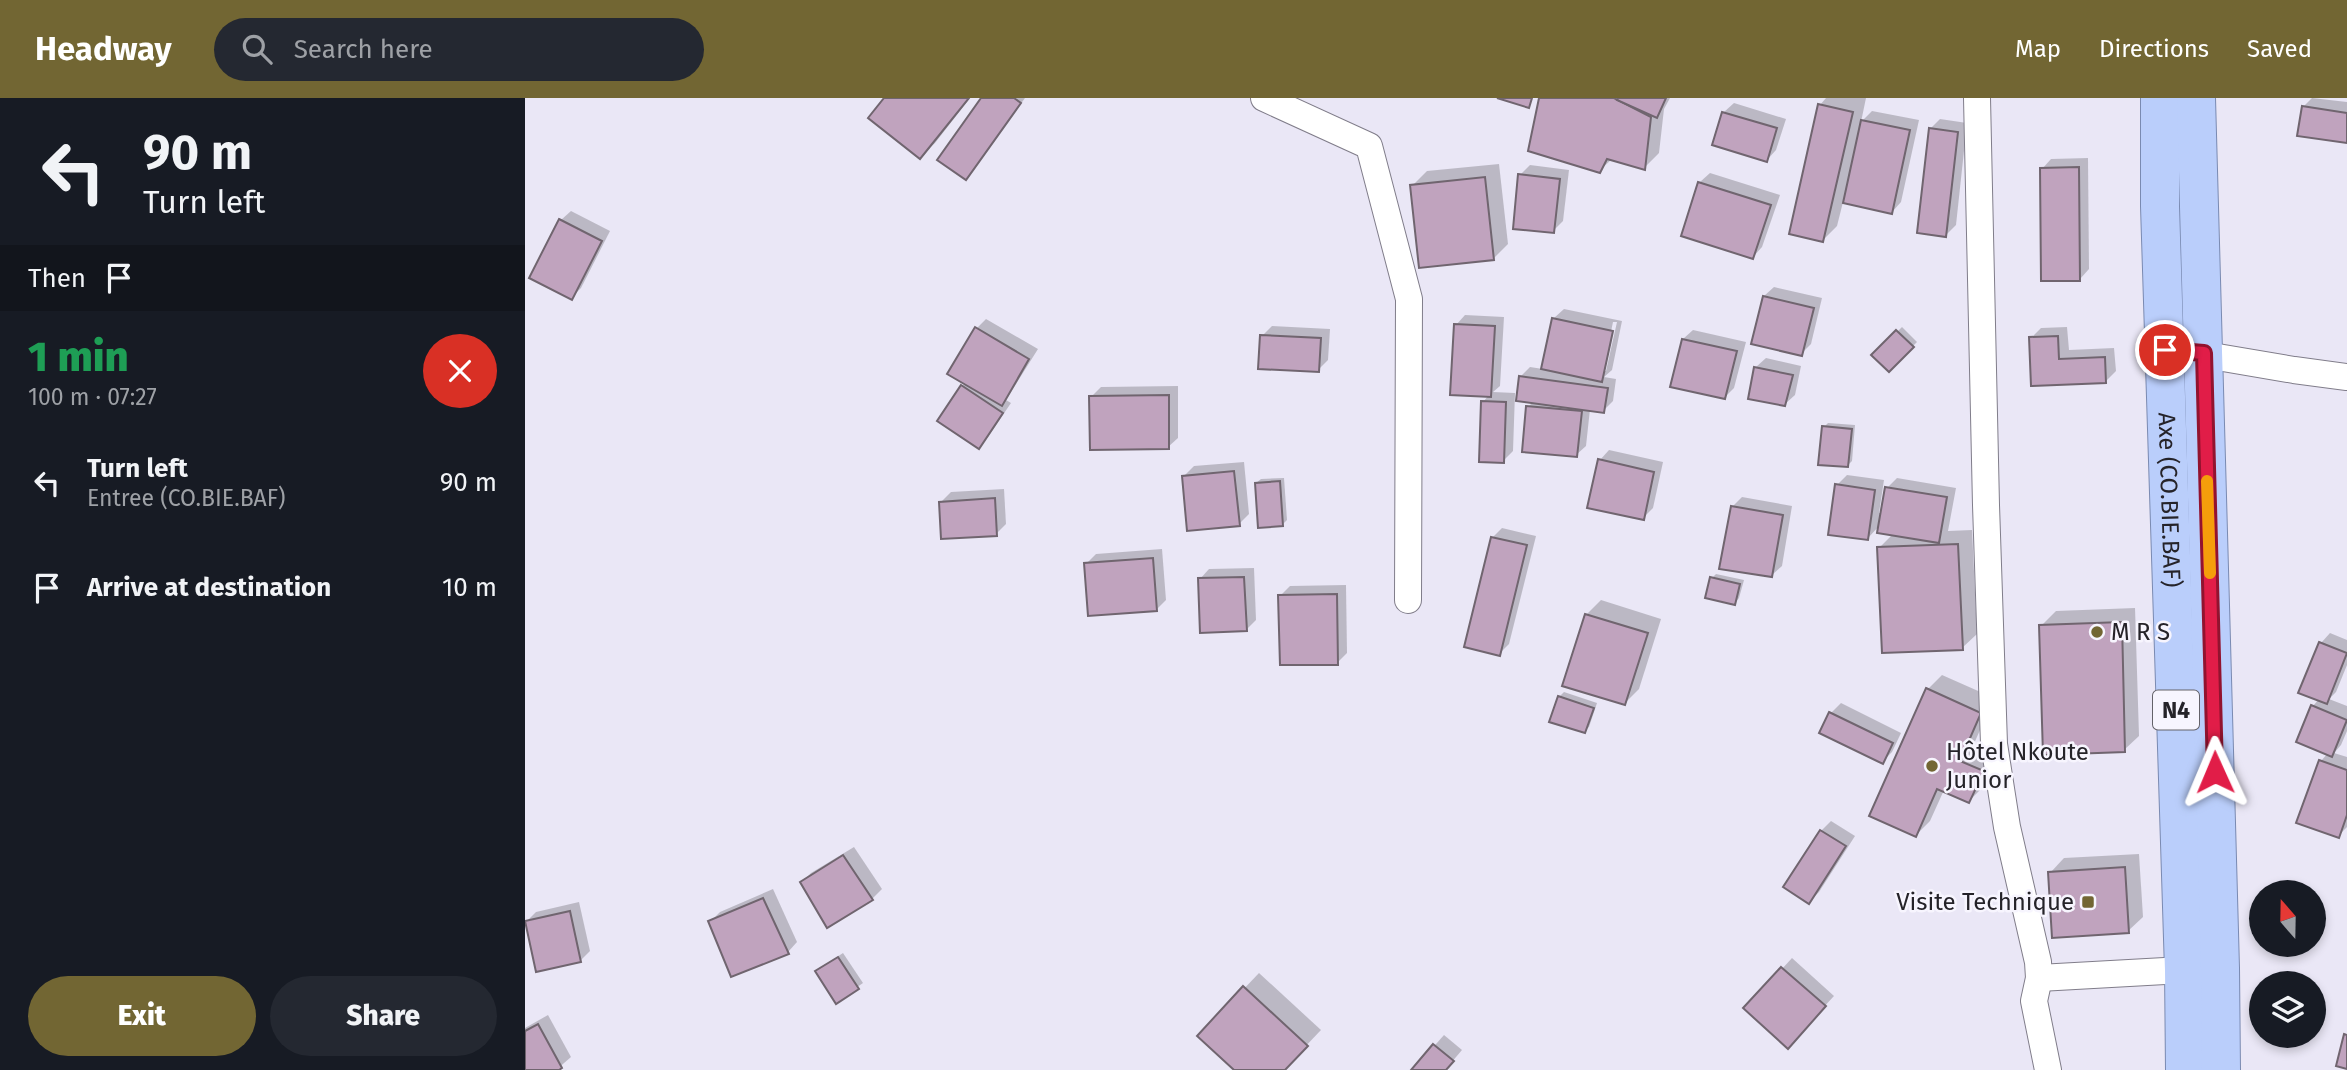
<!DOCTYPE html>
<meta charset="utf-8">
<style>
body{margin:0;font-family:"Fira Sans",sans-serif;background:#242831;color:#f1f3f6;height:100vh;display:flex;flex-direction:column;font-size:26px;white-space:nowrap}
*{box-sizing:border-box;margin:0}
p{font-size:23px;color:#9ea1a6}
.icon{flex:none;width:38px;height:38px;fill:none;stroke:currentColor;stroke-width:2;stroke-linecap:round;stroke-linejoin:round}
.map{position:relative;flex:1;overflow:hidden}
.panel{display:flex;flex-direction:column;background:#171b24;width:525px}
.panel>*{flex:none}
.hud{background:#171b24;color:#f1f3f6;overflow:hidden}
.needle{width:46px;rotate:340deg}
.tools{position:absolute;left:1724px;top:782px;display:grid;gap:14px}
.tools a{display:grid;place-items:center;width:77px;height:77px;border-radius:50%;background:#171b24;box-shadow:0 4px 10px #0003;font-size:35px}
.pin{position:absolute;display:grid;place-items:center;width:60px;height:60px;color:#fff;margin:-30px;border:4px solid #fff;border-radius:50%;box-shadow:0 2px 7px #0007}
.me{position:absolute;width:77px;margin:-38px;rotate:359deg;stroke-linejoin:round;filter:drop-shadow(0 0 5px #0008)}
.turn{display:flex;align-items:center;gap:24px;height:147px;padding:0 28px;font-size:32px}
.turn .icon{width:91px;height:91px;stroke-width:2.5}
.turn b{display:block;font-size:49px;line-height:60px}
.then{display:flex;align-items:center;height:66px;padding:0 28px;background:#0003;gap:14px;font-size:26px}
.round{display:grid;place-items:center;flex:none;width:74px;height:74px;border-radius:37px;background:#242831}
.headline{display:flex;align-items:center;justify-content:space-between;height:119px;padding:0 28px}
h1{font-size:42px;font-weight:800;line-height:52px;color:#1e9e55}
.cta{display:flex;gap:14px;margin-top:auto;padding:14px 28px}
.cta a{flex:1;height:80px;border-radius:42px;background:#726633;color:#fff;font-size:28px;font-weight:800;line-height:80px;text-align:center}
.cta a+a{background:#242831;color:#f1f3f6}
ul{padding:0;list-style:none}
li{display:flex;align-items:center;gap:21px;height:105px;padding:0 28px}
li div{flex:1}
li b{display:block;font-size:26px}
li em{font-style:normal}
header{display:flex;align-items:center;gap:42px;box-sizing:border-box;height:98px;padding:0 35px;background:#726633;color:#fff}
header strong{font-size:33px}
nav{display:flex;gap:38px;margin-inline-start:auto;font-size:24px}
.search{width:490px;height:63px;background:#242831;display:flex;align-items:center;gap:18px;box-sizing:border-box;padding:0 24px;border-radius:38px;color:#9ea1a6;font-size:26px}
main{display:flex;flex:1;min-height:0}
.map>svg:first-child{display:block}
.shadow{fill:#0003;fill-rule:evenodd}
.building{fill:#c0a3be;stroke:#70656f;stroke-width:2}
.lines{fill:none;stroke-linecap:round;stroke-linejoin:round}
.minor-casing{stroke:#807d8a;stroke-width:28}
.trunk-casing{stroke:#7a8ab1;stroke-width:40}
.minor{stroke:#fff;stroke-width:26}
.trunk{stroke:#bacefb;stroke-width:38}
.route-casing{stroke:#92132f;stroke-width:18}
.route{stroke:#e11d48;stroke-width:12}
.slow{stroke:#f59e0b;stroke-width:12}
.poi-dot{fill:#726633;stroke:#f7f5fe;stroke-width:2.5}
.labels{text-anchor:middle;dominant-baseline:central;stroke-width:5;stroke-linejoin:round;paint-order:stroke}
.shield{fill:#f7f5fe;stroke:#646269;stroke-width:2}
.shield-label{font-size:23px;font-weight:bold;fill:#252329}
.street-label{font-size:24px;fill:#252329;stroke:#f7f5fe}
.poi-label{font-size:24px;fill:#252329;stroke:#f7f5fe;text-anchor:start}
</style>
<header>
<strong>Headway</strong>
<div class="search"><svg class="icon" aria-label="search" viewBox="0 0 24 24"><circle cx="10" cy="10" r="6"/><path d="M15 15l6 6"/></svg>Search here</div>
<nav><a>Map</a><a>Directions</a><a>Saved</a></nav>
</header>
<main>
<section class="panel">
<div class="hud">
<div class="turn"><svg class="icon" aria-label="left" viewBox="0 0 24 24"><path d="M17 20v-9H6M10 6l-5 5 5 5"/></svg><div><b>90 m</b>Turn left</div></div>
<div class="then">Then<svg class="icon" aria-label="arrive" viewBox="0 0 24 24"><path d="M6 21V4h12l-3 4 3 4H6"/></svg></div>
</div>
<div class="headline"><div><h1>1 min</h1><p>100 m · 07:27</p></div><a class="round" style="background:#d93025;color:#fff"><svg class="icon" aria-label="close" viewBox="0 0 24 24"><path d="M6 6l12 12M18 6L6 18"/></svg></a></div>
<ul>
<li><svg class="icon" aria-label="left" viewBox="0 0 24 24"><path d="M17 20v-9H6M10 6l-5 5 5 5"/></svg><div><b>Turn left</b><p>Entree (CO.BIE.BAF)</p></div><em>90 m</em></li>
<li><svg class="icon" aria-label="arrive" viewBox="0 0 24 24"><path d="M6 21V4h12l-3 4 3 4H6"/></svg><div><b>Arrive at destination</b></div><em>10 m</em></li>
</ul>
<div class="cta"><a>Exit</a><a>Share</a></div>
</section>
<div class="map">
<svg width="1822" height="972" viewBox="0 0 1822 972">
<rect width="100%" height="100%" fill="#eae7f6"/>
<g class="shadow">
<polygon points="361,0 445,0 410,45 395,59"/>
<polygon points="458,0 500,0 450,70 440,80"/>
<polygon points="1016,0 1145,0 1139,11 1134,55 1119,70 1087,61 1074,73"/>
<polygon points="1301,0 1341,0 1336,24 1347,13 1394,22 1376,104 1367,114 1318,104 1312,128 1298,142 1295,7"/>
<polygon points="1787,0 1822,4 1822,43 1778,9"/>
<polygon points="1209,5 1261,21 1251,52 1242,62 1189,46 1199,14"/>
<polygon points="1415,21 1442,25 1431,127 1421,137 1405,31"/>
<polygon points="1563,60 1564,171 1555,181 1517,71 1526,61"/>
<polygon points="974,66 983,146 968,161 887,88 902,73"/>
<polygon points="1005,67 1044,72 1038,123 1028,133 995,77"/>
<polygon points="1185,75 1255,97 1237,149 1228,159 1158,136 1175,84"/>
<polygon points="46,113 85,133 56,190 46,200 36,122"/>
<polygon points="1249,189 1297,200 1286,246 1276,256 1239,198"/>
<path d="M1039,211l58,12 -10,49 -8,7 12,2 -3,22 -10,10 -13,-2 -4,37 -10,9 -48,-48 5,-5 -13,-25 10,-10 13,2 11,-51zM1088,224h4l-11,49h-3z"/>
<polygon points="940,217 979,219 975,288 968,294 990,295 988,353 978,363 958,304 964,297 931,227"/>
<polygon points="461,221 513,251 481,302 486,305 463,339 454,348 437,289 440,285 451,231"/>
<polygon points="747,228 805,231 803,262 793,272 737,238"/>
<polygon points="1377,229 1392,244 1364,272 1349,257"/>
<polygon points="1542,229 1544,252 1589,250 1591,273 1581,283 1508,286 1506,240 1516,230"/>
<polygon points="1168,232 1221,244 1209,290 1199,300 1158,241"/>
<polygon points="1241,260 1276,268 1270,297 1260,306 1231,269"/>
<polygon points="653,288 653,340 643,349 566,299 576,289"/>
<polygon points="1303,325 1330,327 1327,363 1323,367 1299,329"/>
<polygon points="1084,352 1138,364 1128,410 1118,420 1075,362"/>
<polygon points="719,364 724,416 714,426 659,378 669,368"/>
<polygon points="1322,377 1359,382 1354,415 1358,415 1362,390 1372,380 1431,390 1423,433 1447,432 1452,536 1437,550 1354,450 1368,436 1355,427 1343,440 1312,387"/>
<polygon points="759,380 762,422 757,427 731,385 736,381"/>
<polygon points="479,391 481,426 471,436 416,404 426,394"/>
<polygon points="1217,399 1267,408 1257,468 1247,477 1207,409"/>
<polygon points="977,430 1011,438 984,546 974,556 967,440"/>
<polygon points="637,451 641,502 631,512 561,466 571,456"/>
<polygon points="729,470 731,522 721,532 675,481 684,471"/>
<polygon points="1191,476 1219,482 1214,500 1210,505 1187,480"/>
<polygon points="821,487 822,555 812,565 755,498 765,488"/>
<polygon points="1076,502 1136,521 1114,591 1100,605 1061,517"/>
<polygon points="1610,510 1614,638 1599,652 1516,528 1531,513"/>
<polygon points="1805,535 1822,542 1822,567 1811,594 1804,601 1822,608 1822,633 1816,647 1809,655 1822,659 1822,729 1813,738 1796,663 1803,655 1773,643 1788,608 1794,601 1796,545"/>
<polygon points="1417,577 1469,600 1448,648 1472,658 1458,689 1444,703 1419,692 1405,723 1391,737 1403,591"/>
<polygon points="1039,594 1072,605 1064,629 1059,633 1034,599"/>
<polygon points="1316,605 1376,635 1367,654 1357,664 1306,615"/>
<polygon points="1306,723 1330,738 1294,794 1284,804 1260,789 1296,733"/>
<polygon points="329,749 357,791 347,801 277,784 286,775"/>
<polygon points="1614,756 1618,819 1603,833 1525,775 1539,760"/>
<polygon points="248,791 272,844 263,854 186,823 195,814"/>
<polygon points="54,804 65,853 55,863 1,824 11,814"/>
<polygon points="318,855 338,885 312,903 297,869"/>
<polygon points="1267,860 1309,898 1272,938 1221,910"/>
<polygon points="734,875 796,932 758,972 711,972 674,938"/>
<polygon points="23,917 46,959 31,972 0,972 0,930"/>
<polygon points="919,937 937,952 920,972 888,972"/>
</g>
<g class="building">
<polygon points="359,0 444,0 395,61 343,20"/>
<polygon points="456,0 489,0 496,5 441,82 412,62"/>
<polygon points="972,0 1007,0 1004,10"/>
<polygon points="1014,0 1089,0 1126,19 1120,72 1082,61 1075,75 1003,53"/>
<polygon points="1093,0 1141,0 1132,20 1092,2"/>
<polygon points="1293,6 1328,14 1298,144 1264,136"/>
<polygon points="1777,8 1822,15 1822,45 1772,38"/>
<polygon points="1197,14 1252,30 1242,64 1187,47"/>
<polygon points="1336,22 1385,32 1367,116 1318,105"/>
<polygon points="1404,30 1433,34 1421,139 1392,135"/>
<polygon points="1554,69 1555,183 1516,183 1515,70"/>
<polygon points="993,76 1035,81 1029,135 988,131"/>
<polygon points="960,79 969,162 894,170 885,87"/>
<polygon points="1173,84 1246,107 1228,161 1156,138"/>
<polygon points="34,121 77,143 47,202 4,180"/>
<polygon points="1238,198 1289,210 1277,258 1226,246"/>
<polygon points="1027,220 1088,233 1077,284 1016,271"/>
<polygon points="929,226 970,228 966,299 925,297"/>
<polygon points="450,229 504,261 477,308 422,276"/>
<polygon points="1371,232 1389,249 1364,274 1346,257"/>
<polygon points="735,237 796,240 794,274 733,271"/>
<polygon points="1533,238 1534,261 1580,259 1581,285 1506,288 1504,239"/>
<polygon points="1157,241 1212,253 1200,301 1145,289"/>
<polygon points="1229,269 1268,277 1260,308 1223,301"/>
<polygon points="994,278 1083,290 1079,315 991,303"/>
<polygon points="436,287 478,315 454,351 412,323"/>
<polygon points="644,297 644,351 565,352 564,298"/>
<polygon points="956,303 981,304 979,365 954,364"/>
<polygon points="1001,308 1057,313 1052,359 997,354"/>
<polygon points="1297,328 1327,331 1323,369 1293,367"/>
<polygon points="1073,361 1129,374 1119,422 1062,410"/>
<polygon points="709,373 715,428 662,433 657,378"/>
<polygon points="755,383 758,428 733,430 730,385"/>
<polygon points="1310,386 1350,392 1343,442 1303,437"/>
<polygon points="1360,389 1422,399 1414,445 1352,435"/>
<polygon points="470,400 472,438 416,441 414,404"/>
<polygon points="1206,408 1258,417 1247,479 1194,471"/>
<polygon points="966,439 1002,447 975,558 939,549"/>
<polygon points="1433,446 1438,552 1357,555 1352,449"/>
<polygon points="628,460 632,513 563,518 559,465"/>
<polygon points="719,479 722,533 675,535 673,480"/>
<polygon points="1185,479 1215,486 1210,507 1180,500"/>
<polygon points="812,496 813,567 755,567 753,497"/>
<polygon points="1060,516 1123,535 1100,607 1037,588"/>
<polygon points="1597,524 1600,654 1518,657 1514,527"/>
<polygon points="1794,544 1822,555 1802,606 1773,595"/>
<polygon points="1401,590 1456,615 1435,663 1459,673 1444,705 1412,691 1391,739 1344,718"/>
<polygon points="1033,598 1069,610 1060,635 1024,624"/>
<polygon points="1786,607 1822,622 1807,659 1771,644"/>
<polygon points="1304,614 1368,645 1358,666 1294,635"/>
<polygon points="1794,662 1822,672 1822,717 1814,740 1771,725"/>
<polygon points="1295,732 1321,748 1284,806 1258,789"/>
<polygon points="318,757 348,802 302,830 275,784"/>
<polygon points="1600,769 1604,835 1527,840 1523,774"/>
<polygon points="238,800 264,856 206,879 183,823"/>
<polygon points="45,813 56,864 11,874 0,823"/>
<polygon points="313,859 334,891 311,906 290,873"/>
<polygon points="1256,869 1301,908 1263,951 1218,910"/>
<polygon points="718,888 783,948 760,972 709,972 672,938"/>
<polygon points="13,926 37,970 34,972 0,972 0,933"/>
<polygon points="1819,936 1822,937 1822,971 1811,968"/>
<polygon points="908,946 929,963 921,972 886,972"/>
</g>
<g class="lines">
<defs>
<g id="minor">
<polyline points="739,0 844,48 884,201 883,502"/>
<polyline points="1452,0 1461,407 1469,646 1482,729 1513,864 1514,880 1509,903 1523,972"/>
<polyline points="1663,254 1769,272 1822,279"/>
<polyline points="1514,880 1676,871"/>
</g>
<g id="trunk">
<path id="s1" d="M1635,0v108l24,764 1,100"/>
<polyline points="1671,0 1695,870 1696,972"/>
</g>
</defs>
<use href="#minor" class="minor-casing"/>
<use href="#trunk" class="trunk-casing"/>
<use href="#minor" class="minor"/>
<use href="#trunk" class="trunk"/>
</g>
<g class="lines">
<defs>
<polyline id="route" points="1640,252 1679,255 1690,674"/>
</defs>
<use href="#route" class="route-casing"/>
<use href="#route" class="route"/>
<polyline class="slow" points="1682,383 1685,475"/>
</g>
<g class="poi-dot">
<circle cx="1572" cy="534" r="7"/>
<circle cx="1407" cy="668" r="7"/>
<rect x="1556" y="797" width="14" height="14" rx="3.5"/>
</g>
<g class="labels">
<rect class="shield" x="1628" y="592.5" width="46" height="39" rx="5"/>
<g class="shield-label">
<text x="1651" y="612">N4</text>
</g>
<g class="street-label">
<text stroke="none"><textPath href="#s1" startOffset="402">Axe (CO.BIE.BAF)</textPath></text>
</g>
<g class="poi-label">
<text x="1586" y="534">M R S</text>
<text x="1421" y="654">Hôtel Nkoute<tspan x="1421" dy="28">Junior</tspan></text>
<text x="1549" y="804" text-anchor="end">Visite Technique</text>
</g>
</g>
</svg>
<div class="tools">
<a><svg class="needle" viewBox="-14 -14 28 28"><path d="M0-13l5 13h-10z" fill="#e53935"/><path d="M0 13l5-13h-10z" fill="#9ea1a6"/></svg></a>
<a><svg class="icon" aria-label="layers" viewBox="0 0 24 24"><path d="M12 4l9 5-9 5-9-5zM3 14l9 5 9-5"/></svg></a>
</div>
<div class="pin" style="left:1640px;top:252px;background:#d93025"><svg class="icon" aria-label="arrive" viewBox="0 0 24 24"><path d="M6 21V4h12l-3 4 3 4H6"/></svg></div>
<svg class="me" style="left:1690px;top:674px" viewBox="-20 -20 40 40"><path d="M0-17L14 15 0 8-14 15z" fill="#e11d48" stroke="#fff" stroke-width="4"/></svg>
</div>
</main>
